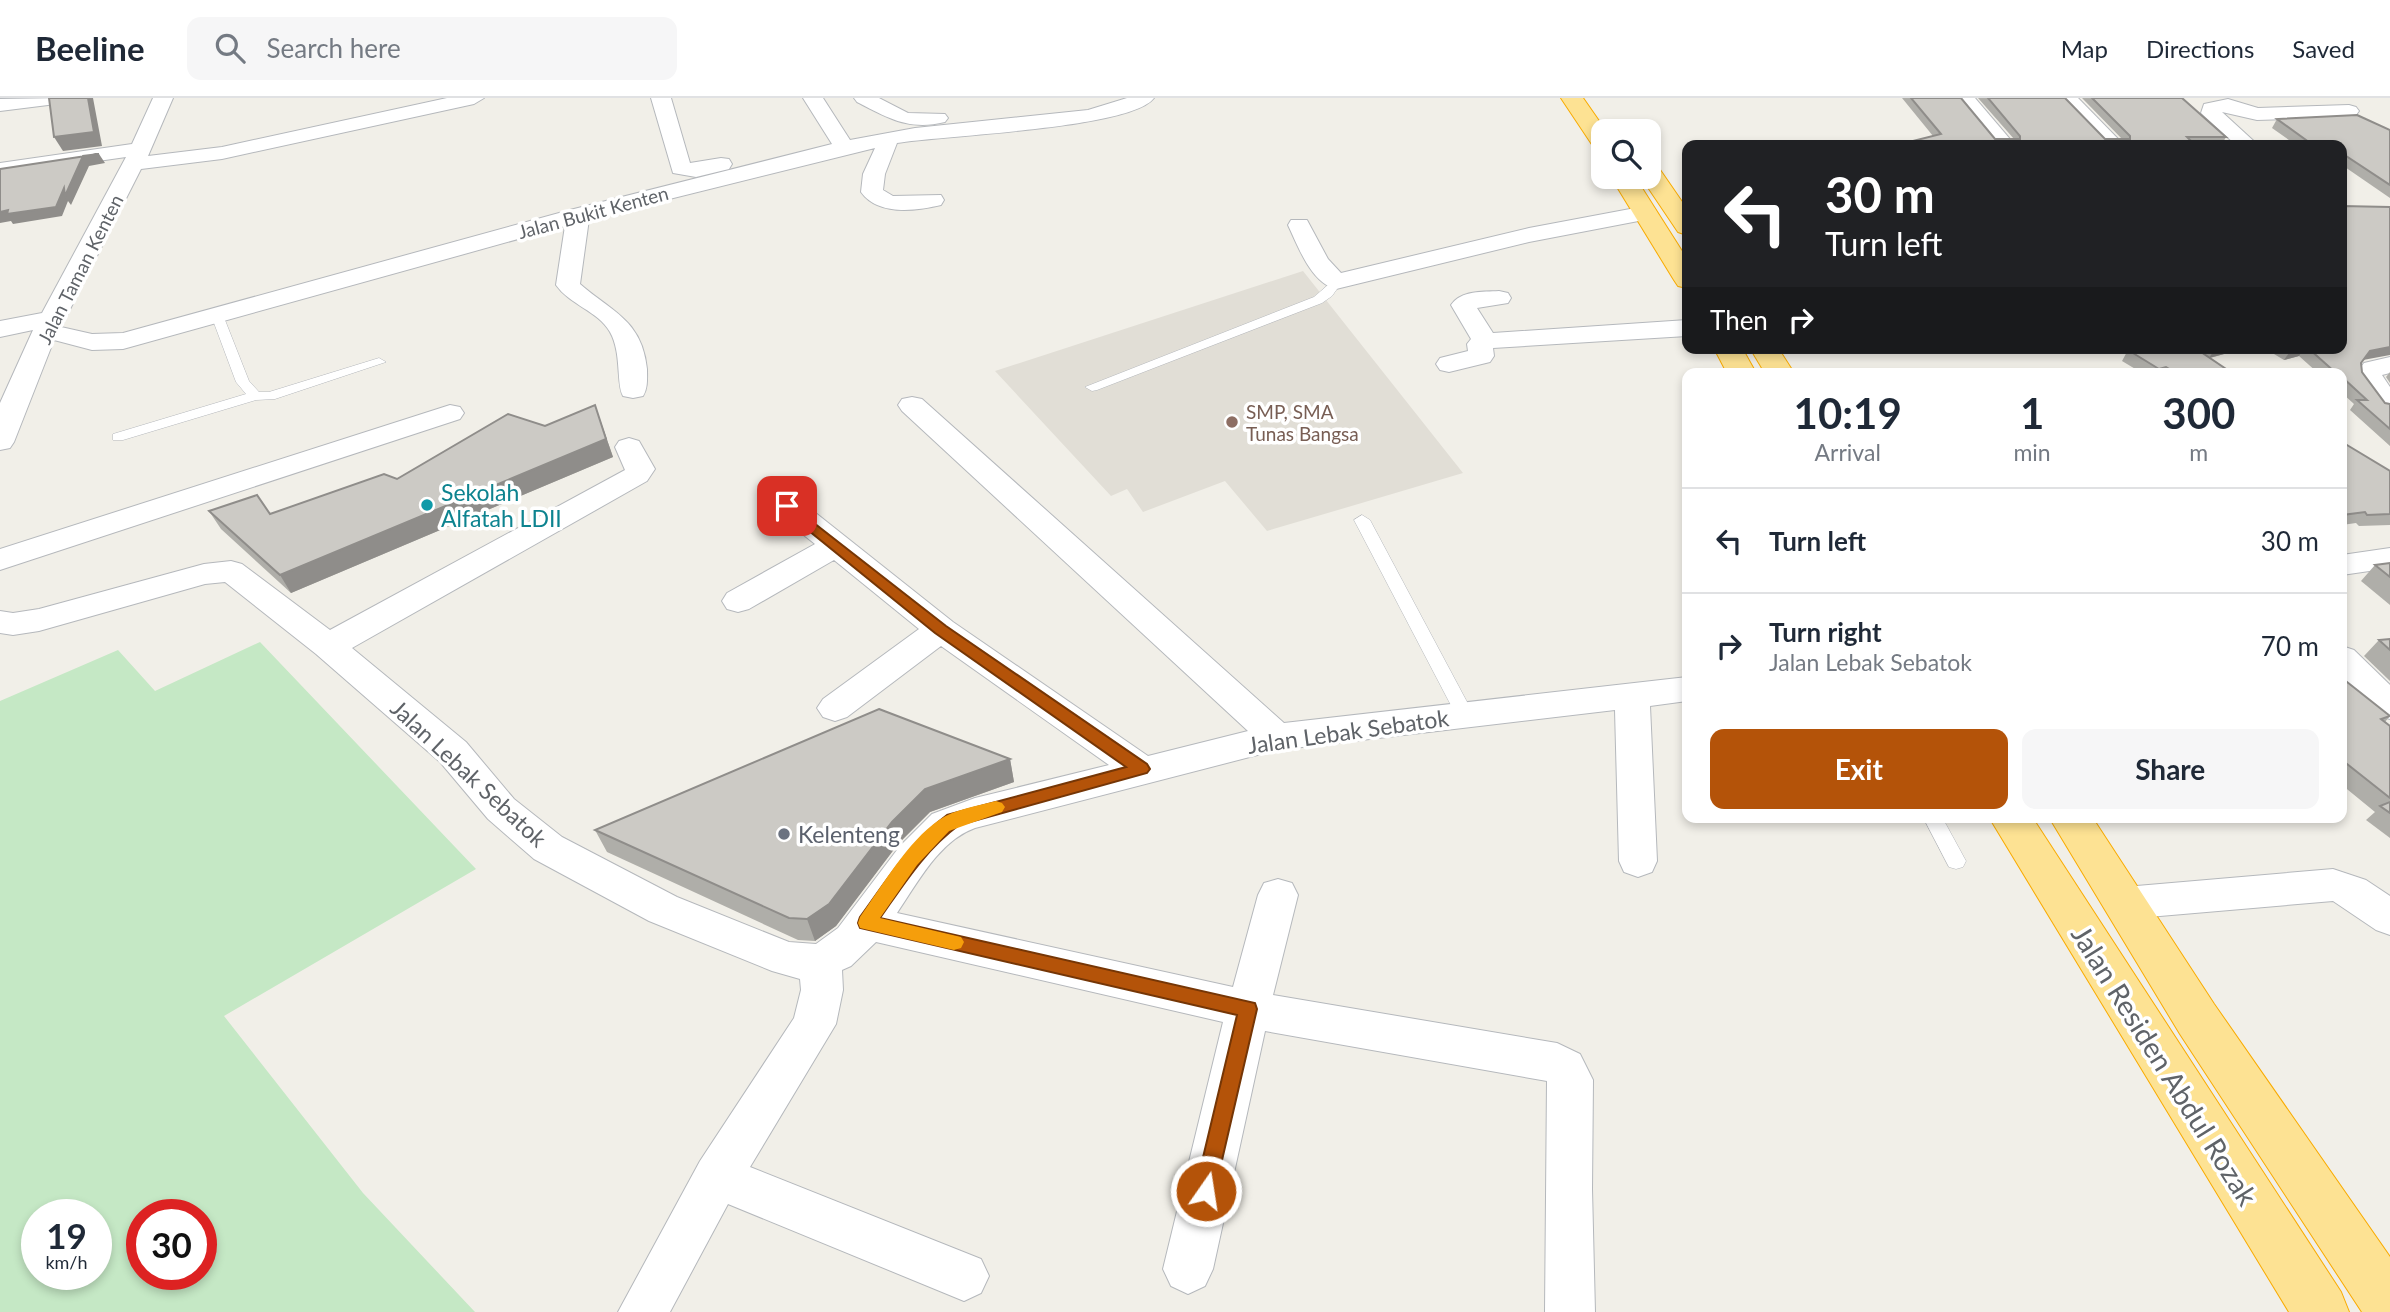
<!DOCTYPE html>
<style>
body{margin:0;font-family:Lato,sans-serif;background:#f6f6f7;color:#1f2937;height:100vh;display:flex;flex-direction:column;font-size:26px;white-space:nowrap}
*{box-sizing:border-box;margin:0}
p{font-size:23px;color:#747a83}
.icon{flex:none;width:38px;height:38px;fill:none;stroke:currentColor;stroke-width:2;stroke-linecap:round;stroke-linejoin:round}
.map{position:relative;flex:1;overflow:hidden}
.panel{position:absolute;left:1682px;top:270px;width:665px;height:455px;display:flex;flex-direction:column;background:#fff;border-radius:14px;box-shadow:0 4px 10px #0003}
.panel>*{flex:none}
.banner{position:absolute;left:1682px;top:42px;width:665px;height:214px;border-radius:14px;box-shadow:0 4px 10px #0003;background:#202124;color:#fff;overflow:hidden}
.tools{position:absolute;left:1591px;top:21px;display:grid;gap:14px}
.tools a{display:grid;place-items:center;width:70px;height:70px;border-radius:14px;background:#fff;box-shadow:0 4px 10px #0003;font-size:35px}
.speed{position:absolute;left:21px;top:1101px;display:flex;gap:14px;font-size:35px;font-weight:700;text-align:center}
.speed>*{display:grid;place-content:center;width:91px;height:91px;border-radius:50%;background:#fff;box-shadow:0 4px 10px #0003;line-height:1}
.speed small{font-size:18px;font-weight:400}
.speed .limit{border:10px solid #d22;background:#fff;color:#111}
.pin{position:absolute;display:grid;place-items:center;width:60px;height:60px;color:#fff;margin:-30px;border-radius:14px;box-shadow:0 4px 10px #0006}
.me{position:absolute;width:77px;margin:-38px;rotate:13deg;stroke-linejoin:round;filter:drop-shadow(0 0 5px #0008)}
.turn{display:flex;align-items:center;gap:24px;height:147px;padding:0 28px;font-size:32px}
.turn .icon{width:91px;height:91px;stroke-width:2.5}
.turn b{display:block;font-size:49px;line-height:60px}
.then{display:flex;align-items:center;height:66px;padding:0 28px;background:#0003;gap:14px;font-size:26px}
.eta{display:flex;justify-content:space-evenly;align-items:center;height:119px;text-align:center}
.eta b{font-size:42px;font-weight:700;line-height:49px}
.button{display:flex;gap:14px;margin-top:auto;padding:14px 28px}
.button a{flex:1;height:80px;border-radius:14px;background:#b45309;color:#fff;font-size:28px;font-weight:700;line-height:80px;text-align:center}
.button a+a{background:#f6f6f7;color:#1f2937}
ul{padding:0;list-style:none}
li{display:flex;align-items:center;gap:21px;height:105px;padding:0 28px;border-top:2px solid #e0e1e3}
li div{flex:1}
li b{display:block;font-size:26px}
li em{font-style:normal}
header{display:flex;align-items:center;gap:42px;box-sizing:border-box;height:98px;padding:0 35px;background:#fff;border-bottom:2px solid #e0e1e3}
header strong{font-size:33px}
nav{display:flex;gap:38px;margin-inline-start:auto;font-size:24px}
.search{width:490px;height:63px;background:#f6f6f7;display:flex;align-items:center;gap:18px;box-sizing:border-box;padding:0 24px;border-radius:14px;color:#747a83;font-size:26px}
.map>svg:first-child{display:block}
.education{fill:#e1ded6}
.green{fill:#c5e8c5;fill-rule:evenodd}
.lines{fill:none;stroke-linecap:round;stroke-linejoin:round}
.lane-casing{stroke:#b5b8bc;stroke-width:1}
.street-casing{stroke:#b5b8bc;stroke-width:2}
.highway-casing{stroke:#f9ab00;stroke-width:2}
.lane{fill:#fff;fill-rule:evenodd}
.street{fill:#fff;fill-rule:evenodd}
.highway{fill:#fde293;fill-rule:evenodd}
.wall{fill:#afaea9}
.shaded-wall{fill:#8f8d8a}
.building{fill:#cccac5;stroke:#8f8d8a;stroke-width:2}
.route{fill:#b45309;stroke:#753606;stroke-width:2}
.slow{fill:#f59e0b}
.education-dot{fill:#8d6e63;stroke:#fff;stroke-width:2.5}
.culture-dot{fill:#0f9aa8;stroke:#fff;stroke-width:2.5}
.worship-dot{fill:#6b7280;stroke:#fff;stroke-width:2.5}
.labels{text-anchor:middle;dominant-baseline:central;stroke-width:7;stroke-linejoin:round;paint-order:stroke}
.far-street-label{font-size:19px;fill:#5f6368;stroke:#fff}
.far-education-label{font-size:19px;fill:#785e54;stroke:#fff;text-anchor:start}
.culture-label{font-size:23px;fill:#0d838f;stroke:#fff;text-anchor:start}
.street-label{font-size:23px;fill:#5f6368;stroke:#fff}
.worship-label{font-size:23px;fill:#5b616d;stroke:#fff;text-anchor:start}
.near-street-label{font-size:28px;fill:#5f6368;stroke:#fff}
</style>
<header>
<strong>Beeline</strong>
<div class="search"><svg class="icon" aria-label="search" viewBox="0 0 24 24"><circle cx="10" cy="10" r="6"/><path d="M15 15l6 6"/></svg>Search here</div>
<nav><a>Map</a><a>Directions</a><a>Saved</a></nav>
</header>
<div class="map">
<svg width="2390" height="1214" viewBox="0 0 2390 1214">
<rect width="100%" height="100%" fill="#f1efe8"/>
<polygon class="education" points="1303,173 1463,375 1267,433 1225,383 1143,414 1127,391 1111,398 995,273"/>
<path class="green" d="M260,544l216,227 -252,147 139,177 112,119h-475v-611l118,-51 37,41zM37,1116h59v60h-59zM142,1116h59v60h-59z"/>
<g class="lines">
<defs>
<g id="lane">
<polygon points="1336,180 1342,184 1332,198 1322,205 1097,292 1092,293 1085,289 1314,199"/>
<polygon points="217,213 223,217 249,283 259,294 269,294 379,260 386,264 275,301 256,302 123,342 113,342 113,336 246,296 236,284 211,217"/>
<polygon points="1362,417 1370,422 1474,617 1471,622 1459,622 1456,617 1354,422"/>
<polygon points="1923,719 1942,719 1966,763 1963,769 1956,771 1949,769"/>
</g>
<g id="street">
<polygon points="66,0 56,6 0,13 0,1"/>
<path d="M153,0h20l-25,58 74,-9 225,-49h37l-10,6 -252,55 -81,10 -80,158 31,7 31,-1 447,-123 262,-66 -29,-46h20l27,42 65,-12 173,-18 39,-12h27c-23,31 -211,37 -257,45l-12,31 -2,16 10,6 48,-1 3,5 -3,5c-25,6 -63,11 -80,-13l2,-18 12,-26 -286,71 -9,65c32,28 62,36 67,85 0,9 1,19 -4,27l-10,2 -10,-2c-7,-12 -1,-43 -13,-64 -12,-21 -40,-27 -54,-47l9,-59 -442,123 -31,1 -38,-10 -40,102 -4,6 -10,2v-47l33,-73 -33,7v-16l42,-8 84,-156 -126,18v-12l132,-19z"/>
<polygon points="651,0 671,0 690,65 721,60 729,61 732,66 729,71 696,79 673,75"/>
<path d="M854,0h25l29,15 37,1 3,4 -3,4c-36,9 -57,-4 -88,-20z"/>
<polygon points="1954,0 1975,0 2015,47 1994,47"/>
<polygon points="2057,0 2078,0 2124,47 2103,47"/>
<polygon points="2228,1 2258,10 2349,7 2356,9 2359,13 2356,17 2349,19 2257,22 2222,14 2258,47 2236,47 2201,15 2204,6"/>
<path d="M1646,108l8,2 3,5 -3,5 -125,24 -193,47c-25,-6 -38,-43 -48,-64l3,-5h16l21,39 13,14 188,-45z"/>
<path d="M1499,193l9,2 3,5 -3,5 -31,5 16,25 194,-13v16l-194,12 1,8 -4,6 -41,10 -9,-2 -4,-6 4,-6 28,-7 -1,-7 4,-5 -20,-34c10,-15 32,-13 48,-14z"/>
<polygon points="2390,259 2390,275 2382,277 2390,289 2390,315 2380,313 2357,282 2356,276 2364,265"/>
<path d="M912,299l10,2 362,324 403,-46v24l-37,5 7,155 -5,11 -14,5 -14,-5 -5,-11 -4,-151 -338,40 -302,78c-36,13 -57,54 -78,85l336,74 25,-92 6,-12 14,-4 14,4 6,12 -25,100 284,48 23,11 13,26 -1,109 3,123h-50l2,-231 -282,-50 -52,238 -8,17 -17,8 -17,-8 -8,-17 60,-247 -347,-80 -25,24 -9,4 1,20 -7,34 -86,143 231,92 8,17 -8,17 -17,8 -236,-97 -58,108h-52l82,-151 94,-143 7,-28 -1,-11 -28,-8 -123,-50 -115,-62 -46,-40 -48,-57 -124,-108 -91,-72 -20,2 -166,47 -26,4 -13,-2v-22l13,2 26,-4 165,-45 27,-3 11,3 88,66 295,-160 -10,-23 4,-6 10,-3 10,3 16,28 -8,12 -295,167 114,94 48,57 48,38 115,60 112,45 27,2 22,-16 62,-82 32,-32 43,-16 134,-33 -168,-119 -94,71 -12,4 -12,-4 -6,-9 6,-9 96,-70 -85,-69 -85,49 -11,3 -11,-3 -5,-8 5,-8 88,-49 -39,-31 -4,-7 4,-7 11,-2 11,2 155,123 195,134 100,-25 -346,-320 -4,-6 4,-6z"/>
<polygon points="450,307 460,309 464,315 460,321 0,472 0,451"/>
<polygon points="2390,450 2390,470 2342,477 2342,457"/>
<polygon points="2342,548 2354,552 2390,587 2390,621 2378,617 2342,580"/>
<polygon points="2333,771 2366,782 2390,798 2390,837 2376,832 2333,803 2125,821 2111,817 2105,805 2111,793 2125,789"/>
</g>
<g id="highway">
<polygon points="1561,0 1583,0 1606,33 1603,33 1603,53 1595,51"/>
<polygon points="1648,64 1656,66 1687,111 1687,137 1678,134 1641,79 1648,79"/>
<polygon points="1611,79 1635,79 1687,161 1687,190 1678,188 1674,182"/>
<polygon points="1714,250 1742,250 1756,275 1727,275"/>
<polygon points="1750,250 1778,250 1794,275 1765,275"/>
<polygon points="1989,719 2032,719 2341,1194 2349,1214 2289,1214"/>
<polygon points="2049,719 2092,719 2214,906 2390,1159 2390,1214 2362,1214 2180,936"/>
</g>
</defs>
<use href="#lane" class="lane-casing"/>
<use href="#street" class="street-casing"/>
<use href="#highway" class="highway-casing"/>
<use href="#lane" class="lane"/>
<use href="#street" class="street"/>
<use href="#highway" class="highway"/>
</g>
<g class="wall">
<polygon points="1902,0 1961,0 1995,41 2014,41 1978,0 2065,0 2105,41 2122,41 2082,0 2182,0 2226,39 2222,46 1897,47 1933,38"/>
<polygon points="2277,21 2390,32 2390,100 2342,67 2342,47 2296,47 2272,30"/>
<polygon points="2136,250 2246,250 2210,260 2232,275 2142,275 2122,263 2128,252"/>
<polygon points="2264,250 2342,250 2363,262 2361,266 2362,274 2385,305 2390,305 2390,348 2350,312 2354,306 2342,295 2342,275 2318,275 2299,258 2284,262"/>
<polygon points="2390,274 2390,285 2386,279"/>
<polygon points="595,307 613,359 291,495 221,431 209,413 270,416 397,381 545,328"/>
<polygon points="2342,344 2390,373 2390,427 2359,428 2356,425 2342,427"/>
<polygon points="2390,465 2390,507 2361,483 2375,467"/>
<polygon points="2390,541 2390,583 2364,558 2379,542"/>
<polygon points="2342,580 2390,618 2385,624 2390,628 2390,740 2366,722 2375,714 2342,687"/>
<polygon points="1010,661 1014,684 930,714 898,746 836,828 815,843 798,842 607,754 595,732"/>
</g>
<g class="shaded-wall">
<polygon points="88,0 93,0 102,48 63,53 54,39"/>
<polygon points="99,56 105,65 89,68 71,107 68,103 62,118 13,126 11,123 0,125 0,114 64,90 83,58"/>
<polygon points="2390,249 2390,257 2363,262 2354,274 2370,253"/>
<polygon points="2246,250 2209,260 2215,251"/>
<polygon points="2297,250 2304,250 2299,258 2284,262 2291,252"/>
<polygon points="2166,269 2163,275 2157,275 2159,271"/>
<polygon points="595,307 613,359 291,495 280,477"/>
<polygon points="1010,661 1014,684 930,714 898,746 836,828 815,843 807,821 892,724 925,691"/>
</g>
<g class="building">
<polygon points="49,0 88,0 94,34 54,39"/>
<polygon points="1911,0 1961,0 1995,41 2020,41 2020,38 1988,0 2065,0 2105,41 2130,41 2130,38 2092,0 2182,0 2226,39 2187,39 2195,47 1897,47 1941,36"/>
<polygon points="2357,17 2390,32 2390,87 2343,56 2342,56 2342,47 2313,47 2277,21"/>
<polygon points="99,56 83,58 65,98 64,90 56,109 7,116 8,112 0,114 0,71"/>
<polygon points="2342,108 2390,109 2390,249 2370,253 2361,265 2362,274 2385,305 2390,306 2390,331 2357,302 2367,302 2342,279 2342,275 2336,275 2308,250 2342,250"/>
<polygon points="2136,250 2195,250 2232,275 2176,275 2166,269 2159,271 2128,252"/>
<polygon points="595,307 606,341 280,477 209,413 257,397 270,416 384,376 397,381 508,316 545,328"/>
<polygon points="2342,344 2390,373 2390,416 2367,417 2365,414 2342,417"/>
<polygon points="2390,465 2390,479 2375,467"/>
<polygon points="2390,541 2390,552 2379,542"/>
<polygon points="2342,580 2390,618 2381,621 2390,628 2390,700 2342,662"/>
<polygon points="879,611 1010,661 925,691 892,724 829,806 807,821 789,820 595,732"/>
<polygon points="2390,704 2390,715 2380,708"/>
</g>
<path class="route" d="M787,404l159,124 201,138 3,5 -3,4 -188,52c-34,25 -55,59 -79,93l375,85 2,6 -44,190 -7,3 -8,-3 -3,-8 42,-176 -377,-87 -2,-5 2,-6c27,-37 50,-75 87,-102l179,-48 -191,-134 -153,-124 -2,-3z"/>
<path class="slow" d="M996,703l6,2 3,4 -3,5 -53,19 -32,34 -37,53 81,19 3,5 -3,6 -7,2 -94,-22 -2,-5 2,-6c22,-31 48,-76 79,-97 16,-11 39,-14 57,-19z"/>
<circle class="education-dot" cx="1232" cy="324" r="7"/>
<circle class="culture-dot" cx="427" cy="407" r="7"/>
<circle class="worship-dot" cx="784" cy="736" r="7"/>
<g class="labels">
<g class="far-street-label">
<text transform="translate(593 114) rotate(-15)">Jalan Bukit Kenten</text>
<text transform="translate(80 171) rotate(-63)">Jalan Taman Kenten</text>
</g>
<g class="far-education-label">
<text x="1246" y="313">SMP, SMA<tspan x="1246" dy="22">Tunas Bangsa</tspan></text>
</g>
<g class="culture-label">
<text x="441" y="394">Sekolah<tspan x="441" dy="26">Alfatah LDII</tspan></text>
</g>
<g class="street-label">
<text transform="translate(1348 633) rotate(-8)">Jalan Lebak Sebatok</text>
<text transform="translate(469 675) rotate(43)">Jalan Lebak Sebatok</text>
</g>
<g class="worship-label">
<text x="798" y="736">Kelenteng</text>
</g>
<g class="near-street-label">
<text transform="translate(2165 967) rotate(58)">Jalan Residen Abdul Rozak</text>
</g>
</g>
</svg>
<div class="tools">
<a><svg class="icon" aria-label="search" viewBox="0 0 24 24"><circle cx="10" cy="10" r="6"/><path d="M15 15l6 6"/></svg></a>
</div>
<div class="speed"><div>19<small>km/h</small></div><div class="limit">30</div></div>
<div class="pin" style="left:787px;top:408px;background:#d93025"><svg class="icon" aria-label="arrive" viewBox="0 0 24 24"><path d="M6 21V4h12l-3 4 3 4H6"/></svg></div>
<svg class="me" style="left:1206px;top:1093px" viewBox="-20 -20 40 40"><circle r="17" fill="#b45309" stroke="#fff" stroke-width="3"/><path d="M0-11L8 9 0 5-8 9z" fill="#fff"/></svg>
<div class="banner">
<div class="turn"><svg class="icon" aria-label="left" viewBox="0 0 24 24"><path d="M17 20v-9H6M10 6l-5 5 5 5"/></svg><div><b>30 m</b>Turn left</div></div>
<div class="then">Then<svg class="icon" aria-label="right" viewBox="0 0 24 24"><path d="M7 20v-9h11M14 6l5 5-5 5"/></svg></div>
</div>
<section class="panel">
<div class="eta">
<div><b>10:19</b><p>Arrival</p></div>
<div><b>1</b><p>min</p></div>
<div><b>300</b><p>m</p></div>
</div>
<ul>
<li><svg class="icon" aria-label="left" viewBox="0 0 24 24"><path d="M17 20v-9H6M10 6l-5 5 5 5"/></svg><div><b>Turn left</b></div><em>30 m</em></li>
<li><svg class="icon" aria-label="right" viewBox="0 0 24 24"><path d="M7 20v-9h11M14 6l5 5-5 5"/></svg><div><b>Turn right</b><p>Jalan Lebak Sebatok</p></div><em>70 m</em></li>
</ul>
<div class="button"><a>Exit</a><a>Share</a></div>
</section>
</div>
